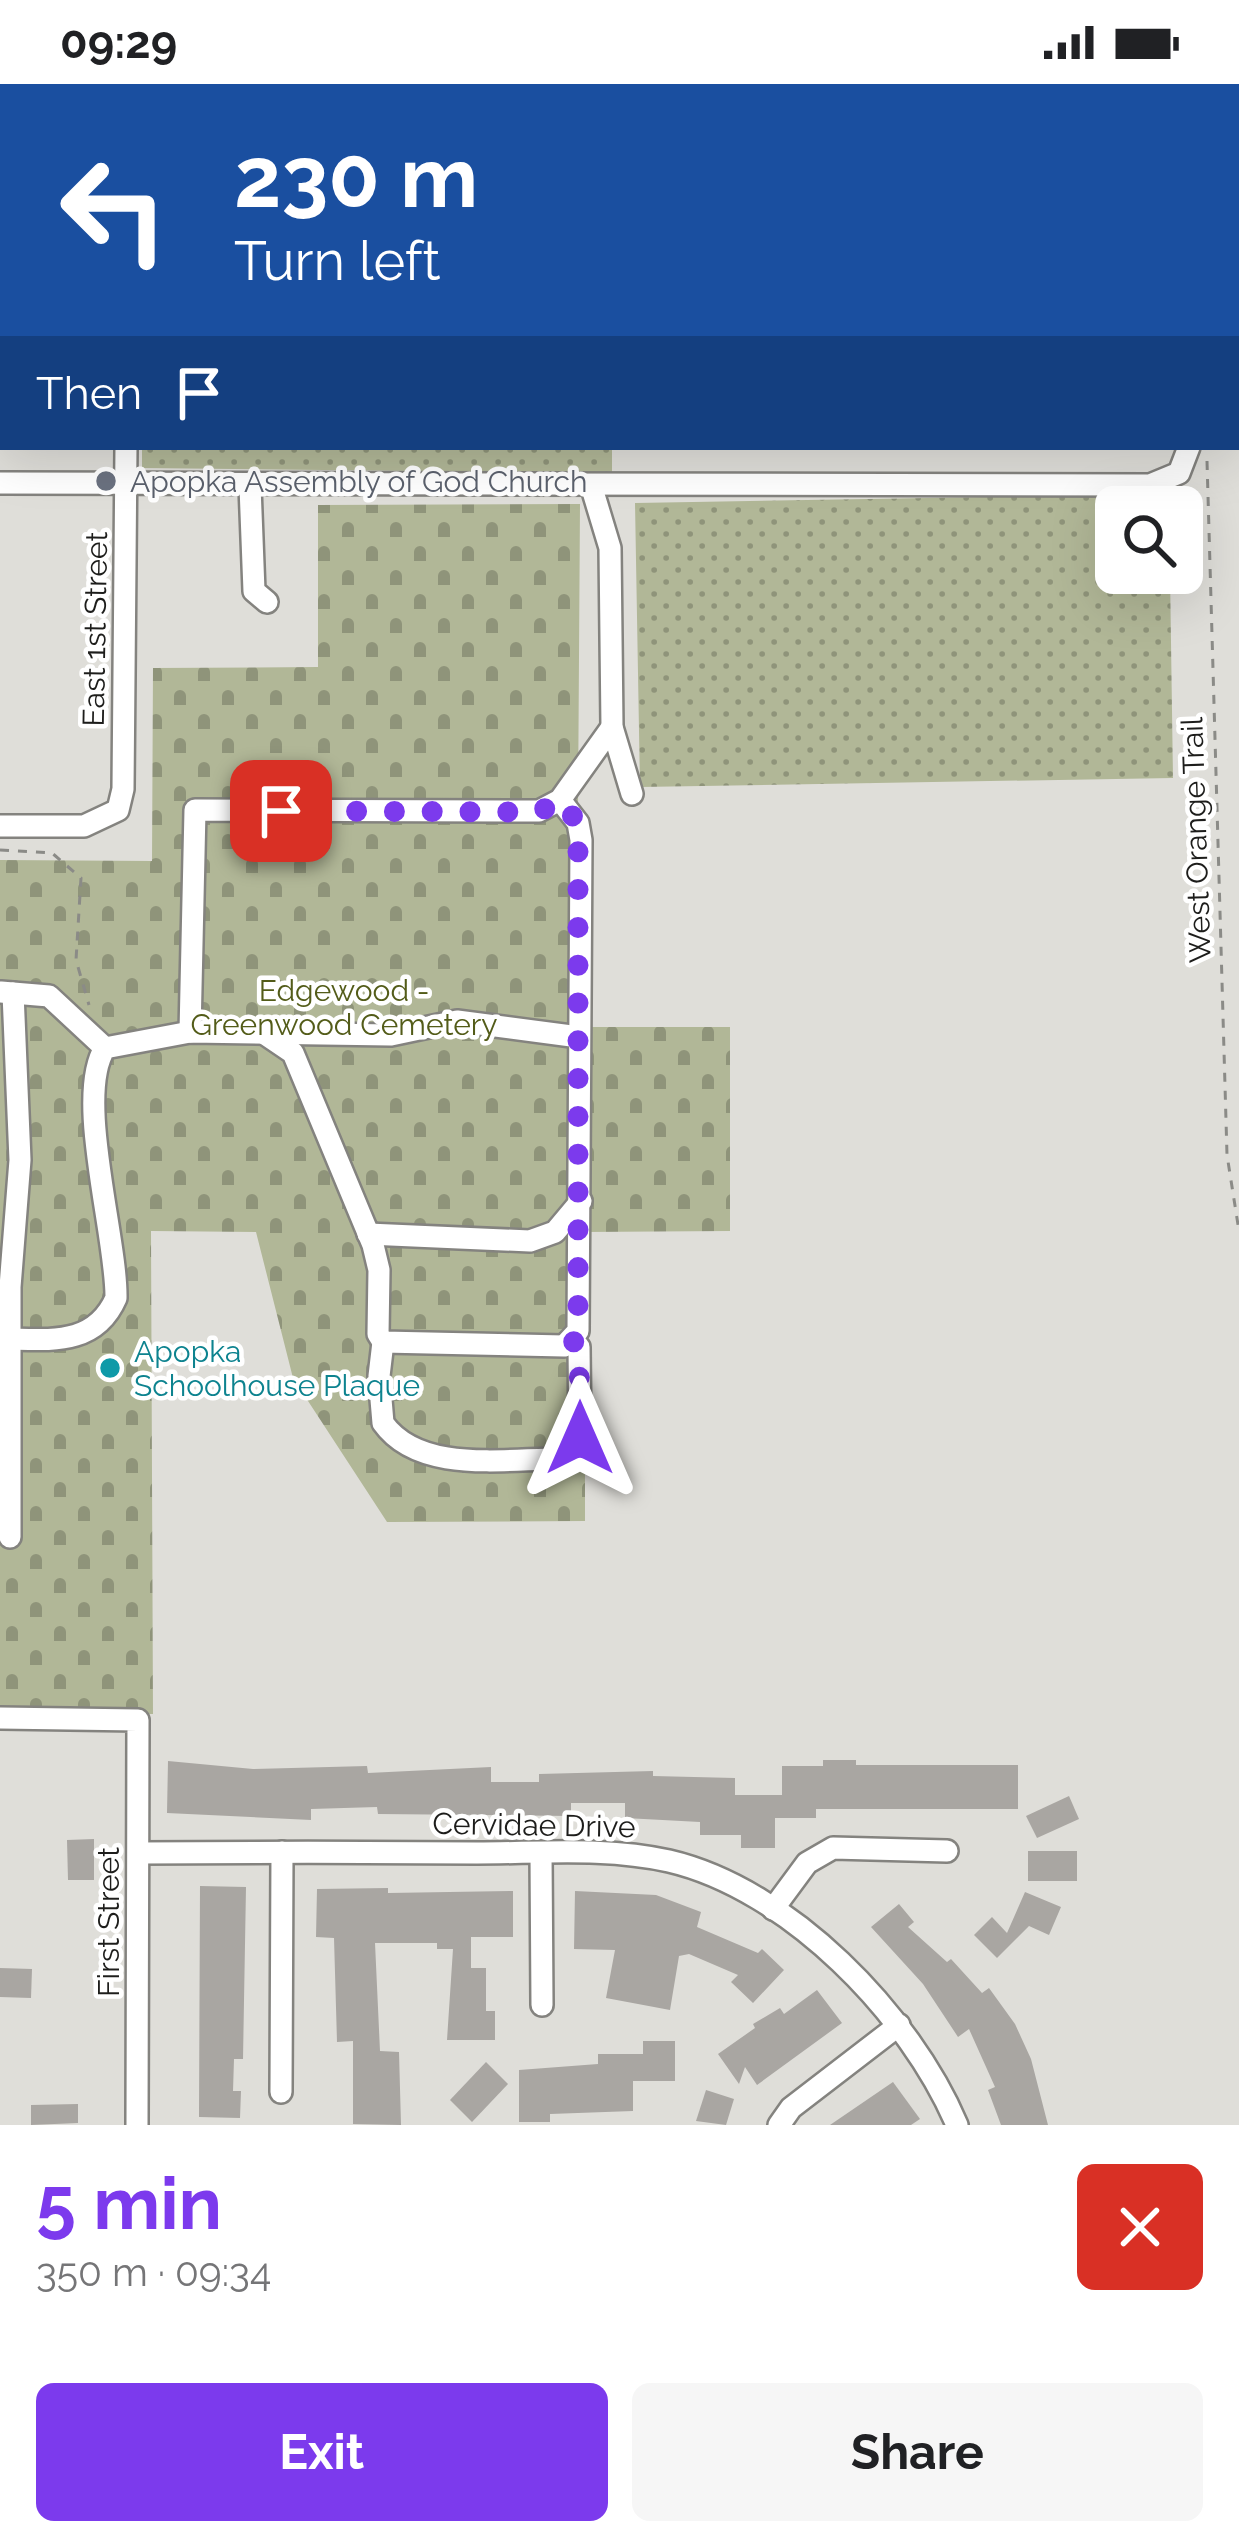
<!DOCTYPE html>
<meta charset="utf-8">
<style>
body{margin:0;font-family:Raleway,sans-serif;background:#f6f6f6;color:#202124;height:100vh;display:flex;flex-direction:column;font-size:45px;white-space:nowrap}
*{box-sizing:border-box;margin:0}
p{font-size:39px;color:#757577}
.icon{flex:none;width:66px;height:66px;fill:none;stroke:currentColor;stroke-width:2;stroke-linecap:round;stroke-linejoin:round}
.map{position:relative;height:2041px;overflow:hidden}
.panel{display:flex;flex-direction:column;background:#fff;flex:1}
.panel>*{flex:none}
.hud{position:absolute;left:0px;top:0px;width:1239px;height:366px;box-shadow:0 12px 48px #0002;background:#1a4fa0;color:#fff;overflow:hidden}
.controls{position:absolute;left:1095px;top:402px;display:grid;gap:24px}
.controls a{display:grid;place-items:center;width:108px;height:108px;border-radius:18px;background:#fff;box-shadow:0 12px 48px #0002;font-size:60px}
.pin{position:absolute;display:grid;place-items:center;width:102px;height:102px;color:#fff;margin:-51px;border-radius:24px;box-shadow:0 6px 18px #0006}
.me{position:absolute;width:132px;margin:-66px;rotate:0deg;stroke-linejoin:round;filter:drop-shadow(0 0 9px #0008)}
.turn{display:flex;align-items:center;gap:42px;height:252px;padding:0 36px;font-size:54px}
.turn .icon{width:156px;height:156px;stroke-width:2.5}
.turn b{display:block;font-size:84px;line-height:102px}
.then{display:flex;align-items:center;height:114px;padding:0 36px;background:#0003;gap:24px;font-size:45px}
.round{display:grid;place-items:center;flex:none;width:126px;height:126px;border-radius:18px;background:#f6f6f6}
.overview{display:flex;align-items:center;justify-content:space-between;height:204px;padding:0 36px}
h1{font-size:72px;font-weight:700;line-height:90px;color:#7c3aed}
.primary-button{display:flex;gap:24px;margin-top:auto;padding:24px 36px}
.primary-button a{flex:1;height:138px;border-radius:18px;background:#7c3aed;color:#fff;font-size:48px;font-weight:700;line-height:138px;text-align:center}
.primary-button a+a{background:#f6f6f6;color:#202124}
.status{display:flex;justify-content:space-between;align-items:center;height:84px;padding:0 60px;background:#fff;direction:ltr}
.status svg{height:33px;fill:currentColor}
.map>svg:first-child{display:block}
.cemetery{fill:url(#cemetery-stones)}
.park{fill:url(#park-dots)}
.building{fill:#a9a6a2}
.lines{fill:none;stroke-linecap:round;stroke-linejoin:round}
.minor-casing{stroke:#84837f;stroke-width:26}
.path{stroke:#8b8b87;stroke-width:3;stroke-dasharray:9 9;stroke-linecap:butt}
.minor{stroke:#fff;stroke-width:21}
.route{stroke:#7c3aed;stroke-width:21;stroke-dasharray:0 37.8}
.worship-dot{fill:#6b7280;stroke:#fff;stroke-width:4.5}
.culture-dot{fill:#0f9aa8;stroke:#fff;stroke-width:4.5}
.labels{text-anchor:middle;dominant-baseline:central;stroke-width:9;stroke-linejoin:round;paint-order:stroke}
.worship-label{font-size:30px;fill:#5b616d;stroke:#fff;text-anchor:start}
.street-label{font-size:30px;fill:#1d1d1b;stroke:#fff}
.park-label{font-size:30px;fill:#535c19;stroke:#fff}
.culture-label{font-size:30px;fill:#0d838f;stroke:#fff;text-anchor:start}
</style>
<div class="status"><b>09:29</b><svg viewBox="0 0 49 12"><path d="M0 12V9h3v3zM5 12V6h3v6zM10 12V3h3v9zM15 12V0h3v12zM26 1h20v11H26zM47 4h2v5h-2z"/></svg></div>
<div class="map">
<svg width="1239" height="2041" viewBox="0 0 1239 2041">
<defs>
<pattern id="cemetery-stones" width="16" height="16" patternUnits="userSpaceOnUse" patternTransform="scale(3)"><rect width="16" height="16" fill="#b1b797"/><path d="M2 7V4a2 2 0 0 1 4 0v3zM10 15v-3a2 2 0 0 1 4 0v3z" fill="#8f947a"/></pattern>
<pattern id="park-dots" width="8" height="8" patternUnits="userSpaceOnUse" patternTransform="scale(3)"><rect width="8" height="8" fill="#b1b797"/><path d="M2 2h.1M6 6h.1" fill="none" stroke="#8f947a" stroke-width="1.8" stroke-linecap="round"/></pattern>
</defs>
<rect width="100%" height="100%" fill="#dfded9"/>
<polygon class="cemetery" points="580,420 578,727 584,728 584,943 730,943 730,1147 585,1148 585,1437 387,1438 293,1294 256,1148 151,1147 153,1630 0,1629 0,776 152,777 153,584 318,583 318,421"/>
<g class="park">
<polygon points="142,363 612,363 612,389 142,384"/>
<polygon points="1168,410 1168,423 1116,423 1116,489 1170,489 1173,694 640,703 635,419"/>
</g>
<g class="building">
<polygon points="823,1676 856,1676 856,1681 1018,1681 1018,1725 816,1725 816,1734 775,1734 775,1764 741,1764 741,1751 700,1751 700,1738 625,1734 625,1719 571,1719 571,1732 378,1730 377,1723 311,1725 311,1736 167,1729 168,1677 253,1685 367,1682 368,1689 491,1683 491,1698 539,1698 539,1690 653,1687 653,1692 735,1694 735,1711 782,1711 782,1682 823,1682"/>
<polygon points="1069,1712 1079,1735 1037,1754 1026,1732"/>
<polygon points="94,1755 94,1796 68,1796 67,1756"/>
<rect x="1028" y="1767" width="49" height="30"/>
<polygon points="200,1802 246,1803 243,1975 234,1975 233,2007 241,2007 240,2034 199,2033"/>
<polygon points="388,1804 388,1809 513,1807 513,1853 471,1853 471,1884 486,1884 486,1927 495,1927 495,1956 447,1956 453,1865 437,1865 437,1859 375,1859 380,1967 399,1968 401,2041 353,2040 353,1957 337,1958 334,1854 316,1853 317,1805"/>
<polygon points="575,1807 656,1811 701,1828 697,1843 758,1869 762,1865 784,1886 753,1919 731,1898 738,1891 689,1870 679,1872 670,1926 606,1914 615,1866 574,1865"/>
<polygon points="1025,1808 1061,1823 1049,1851 1029,1842 997,1874 974,1851 992,1833 1007,1849"/>
<polygon points="899,1820 914,1838 908,1843 947,1878 951,1875 982,1909 989,1904 1015,1940 1031,1975 1048,2041 1001,2041 988,2006 995,2003 969,1945 958,1953 923,1900 871,1843"/>
<polygon points="0,1884 32,1885 31,1914 0,1913"/>
<polygon points="817,1906 842,1939 757,2001 745,1983 739,2000 718,1970 755,1944 753,1940 780,1924 784,1930"/>
<polygon points="643,1957 675,1957 675,1997 633,1997 633,2027 550,2030 550,2038 519,2038 519,1986 598,1980 598,1970 643,1970"/>
<polygon points="486,1978 508,2000 472,2038 450,2016"/>
<polygon points="893,1998 920,2035 911,2041 830,2041"/>
<polygon points="706,2006 734,2015 726,2041 696,2037"/>
<polygon points="78,2020 78,2039 31,2041 31,2021"/>
</g>
<g class="lines">
<defs>
<g id="minor">
<polyline points="1185,0 1185,3"/>
<polyline points="127,3 127,0"/>
<polyline points="709,3 709,0"/>
<polyline points="0,103 3,103"/>
<polyline points="0,399 1150,401 1179,389 1189,363"/>
<polyline points="591,401 610,464 612,643 632,710"/>
<polyline points="250,402 254,507 267,518"/>
<polyline points="0,742 84,742 118,726 123,705 126,363"/>
<polyline points="1,908 49,912 105,964"/>
<polyline points="190,948 195,726 539,727 560,716 612,643"/>
<polyline points="265,950 293,969 373,1161 379,1186 378,1250 383,1258 564,1262 578,1247 581,756 578,739 560,716"/>
<polyline points="368,1150 530,1157 555,1148 581,1117"/>
<path d="M0,1255c47,0 94,9 116,-41 1,-61 -42,-202 -11,-250l85,-16 201,3 66,-14 122,16"/>
<path d="M383,1258l-4,34 4,47c37,52 125,35 182,36l15,-21 -1,-91 -6,-6"/>
<polyline points="10,1453 10,1203 20,1076 13,909"/>
<polyline points="0,1634 138,1636 137,2041"/>
<path d="M139,1769c113,-1 225,-1 338,0 65,0 129,-6 192,8 120,28 241,153 288,264"/>
<polyline points="541,1769 542,1921"/>
<polyline points="773,1825 807,1779 833,1764 947,1767"/>
<polyline points="281,2008 282,1768"/>
<polyline points="779,2041 791,2024 899,1941"/>
</g>
</defs>
<use href="#minor" class="minor-casing"/>
<g class="path">
<polyline points="634,0 634,3"/>
<polyline points="1207,377 1227,1071 1239,1147"/>
<polyline points="0,766 52,769 81,794 76,876 89,921"/>
</g>
<use href="#minor" class="minor"/>
</g>
<g class="lines">
<polyline class="route" points="281,727 539,728 560,716 578,739 578,1247 573,1257 579,1263 580,1354"/>
</g>
<circle class="worship-dot" cx="106" cy="397" r="12"/>
<circle class="culture-dot" cx="110" cy="1284" r="12"/>
<g class="labels">
<g class="worship-label">
<text x="130" y="397">Apopka Assembly of God Church</text>
</g>
<g class="street-label">
<text transform="translate(95 545) rotate(-89)">East 1st Street</text>
<text transform="translate(1196 756) rotate(-92)">West Orange Trail</text>
<text transform="translate(534 1741) rotate(1)">Cervidae Drive</text>
<text transform="translate(108 1838) rotate(-90)">First Street</text>
</g>
<g class="park-label">
<text x="344" y="906">Edgewood -<tspan x="344" dy="34">Greenwood Cemetery</tspan></text>
</g>
<g class="culture-label">
<text x="134" y="1267">Apopka<tspan x="134" dy="34">Schoolhouse Plaque</tspan></text>
</g>
</g>
</svg>
<div class="controls">
<a><svg class="icon" aria-label="search" viewBox="0 0 24 24"><circle cx="10" cy="10" r="6"/><path d="M15 15l6 6"/></svg></a>
</div>
<div class="pin" style="left:281px;top:727px;background:#d93025"><svg class="icon" aria-label="arrive" viewBox="0 0 24 24"><path d="M6 21V4h12l-3 4 3 4H6"/></svg></div>
<svg class="me" style="left:580px;top:1354px" viewBox="-20 -20 40 40"><path d="M0-17L14 15 0 8-14 15z" fill="#7c3aed" stroke="#fff" stroke-width="4"/></svg>
<div class="hud">
<div class="turn"><svg class="icon" aria-label="left" viewBox="0 0 24 24"><path d="M17 20v-9H6M10 6l-5 5 5 5"/></svg><div><b>230 m</b>Turn left</div></div>
<div class="then">Then<svg class="icon" aria-label="arrive" viewBox="0 0 24 24"><path d="M6 21V4h12l-3 4 3 4H6"/></svg></div>
</div>
</div>
<section class="panel">
<div class="overview"><div><h1>5 min</h1><p>350 m · 09:34</p></div><a class="round" style="background:#d93025;color:#fff"><svg class="icon" aria-label="close" viewBox="0 0 24 24"><path d="M6 6l12 12M18 6L6 18"/></svg></a></div>
<div class="primary-button"><a>Exit</a><a>Share</a></div>
</section>
